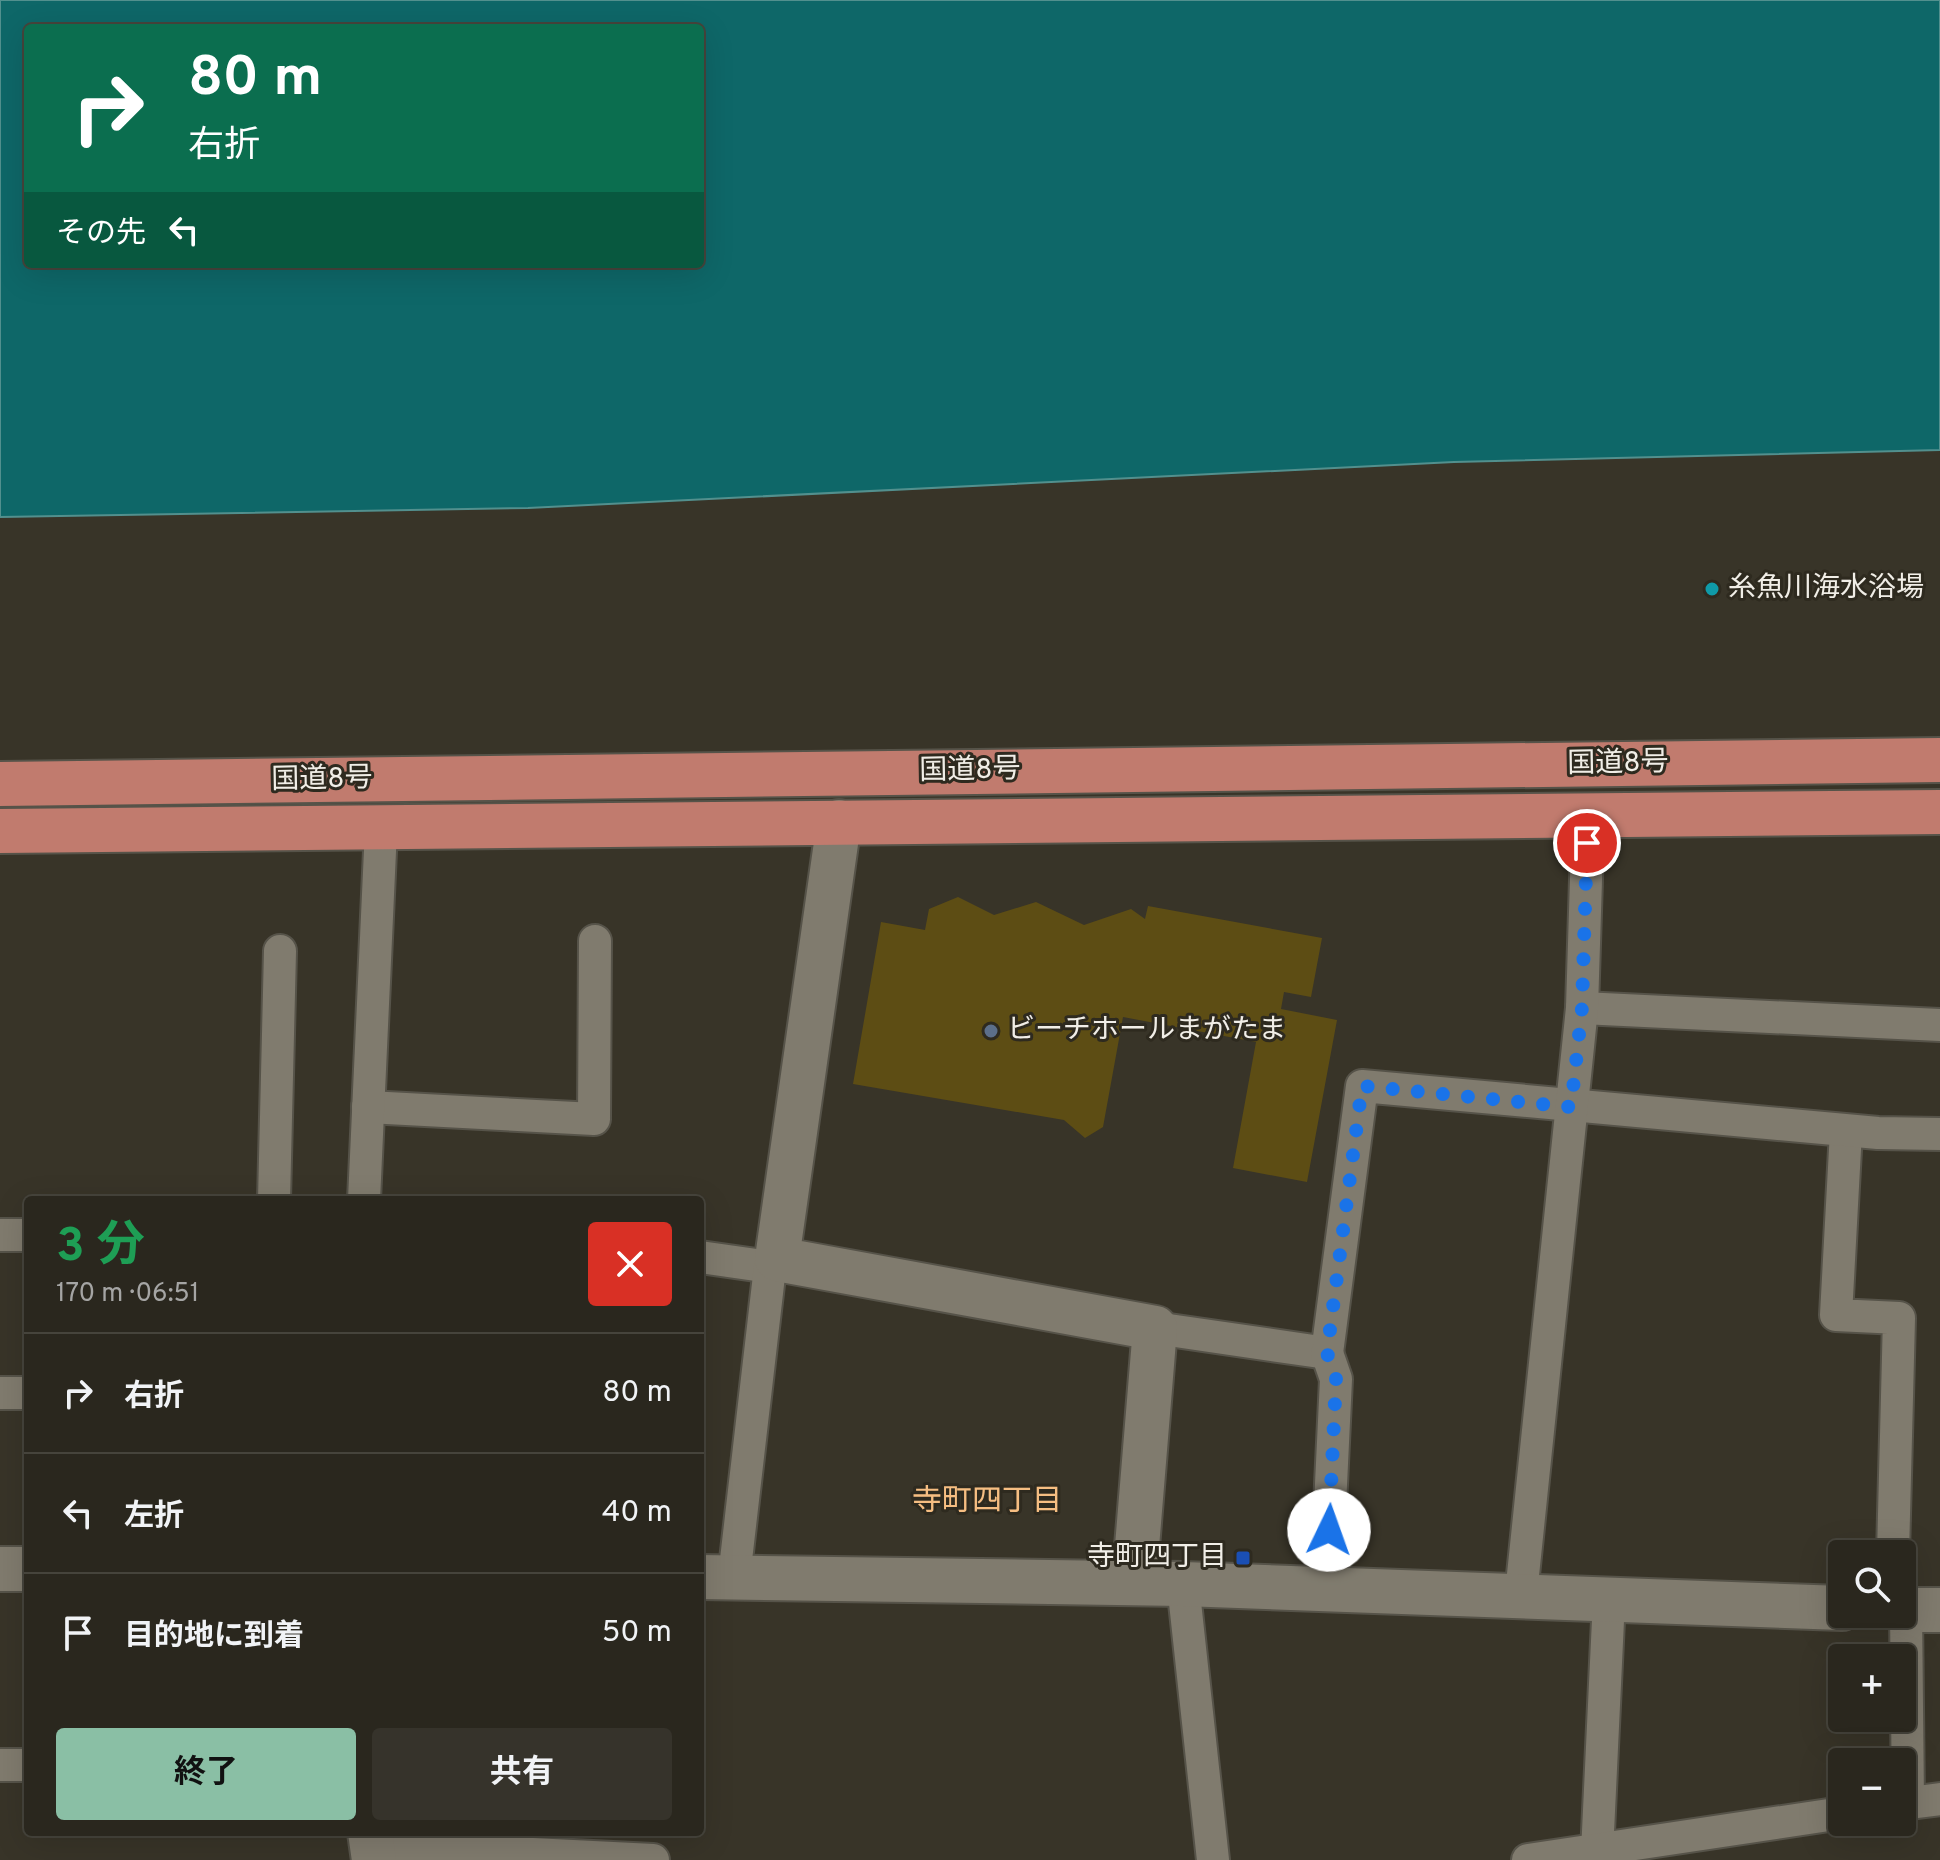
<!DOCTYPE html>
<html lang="ja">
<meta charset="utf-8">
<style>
body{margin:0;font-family:Overpass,"Noto Sans JP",sans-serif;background:#36332b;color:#f1f3f6;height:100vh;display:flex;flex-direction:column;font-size:30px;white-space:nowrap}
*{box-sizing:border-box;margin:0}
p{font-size:26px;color:#a5a5a4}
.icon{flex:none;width:44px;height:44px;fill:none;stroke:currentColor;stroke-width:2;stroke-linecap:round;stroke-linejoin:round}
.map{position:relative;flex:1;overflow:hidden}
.sheet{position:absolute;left:24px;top:1196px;width:680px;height:640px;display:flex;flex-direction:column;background:#2a271e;border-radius:8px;box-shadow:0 8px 32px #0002,0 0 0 2px #46443c}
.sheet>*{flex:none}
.banner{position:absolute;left:24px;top:24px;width:680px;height:244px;border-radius:8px;box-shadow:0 8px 32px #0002,0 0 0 2px #46443c;background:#0b6e4f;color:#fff;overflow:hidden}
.controls{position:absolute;left:1828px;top:1540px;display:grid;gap:16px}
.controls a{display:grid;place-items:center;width:88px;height:88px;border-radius:8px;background:#2a271e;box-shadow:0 8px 32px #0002,0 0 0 2px #46443c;font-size:40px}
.pin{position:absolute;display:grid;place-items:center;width:68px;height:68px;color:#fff;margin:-34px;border:4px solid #fff;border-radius:50%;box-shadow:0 2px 8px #0007}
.me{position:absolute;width:88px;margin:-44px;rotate:3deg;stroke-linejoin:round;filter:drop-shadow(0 0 6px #0008)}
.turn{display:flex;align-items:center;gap:28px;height:168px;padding:0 32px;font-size:36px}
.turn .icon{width:104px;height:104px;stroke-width:2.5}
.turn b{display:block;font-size:56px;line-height:68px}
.then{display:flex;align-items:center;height:76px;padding:0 32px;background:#0003;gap:16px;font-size:30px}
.round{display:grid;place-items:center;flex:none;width:84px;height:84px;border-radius:8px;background:#36332b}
.head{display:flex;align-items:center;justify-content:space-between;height:136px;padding:0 32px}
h1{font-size:48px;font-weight:700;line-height:60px;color:#1e9e55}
.primary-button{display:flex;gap:16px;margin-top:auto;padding:16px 32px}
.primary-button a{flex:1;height:92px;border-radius:8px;background:#8abfa5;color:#111;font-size:32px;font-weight:700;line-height:92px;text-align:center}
.primary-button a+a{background:#36332b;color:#f1f3f6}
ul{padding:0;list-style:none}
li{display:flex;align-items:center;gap:24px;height:120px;padding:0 32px;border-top:2px solid #46443c}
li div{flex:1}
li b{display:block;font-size:30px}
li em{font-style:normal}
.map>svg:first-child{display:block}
.water{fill:#0e6768;stroke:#52908e;stroke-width:2;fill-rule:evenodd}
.building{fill:#5d4d14}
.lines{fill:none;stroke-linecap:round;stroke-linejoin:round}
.street-casing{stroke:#565349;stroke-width:36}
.secondary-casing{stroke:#565349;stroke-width:48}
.highway-casing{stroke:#565349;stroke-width:48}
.street{stroke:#807b6e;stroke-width:32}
.secondary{stroke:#807b6e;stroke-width:44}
.highway{stroke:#c17b6e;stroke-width:44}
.route{stroke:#1a73e8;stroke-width:14;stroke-dasharray:0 25.2}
.culture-dot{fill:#0f9aa8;stroke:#2e2a1f;stroke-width:3}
.service-dot{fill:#5c6f8a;stroke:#2e2a1f;stroke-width:3}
.transit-dot{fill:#1a4fb4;stroke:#2e2a1f;stroke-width:3}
.labels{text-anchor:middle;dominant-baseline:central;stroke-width:6;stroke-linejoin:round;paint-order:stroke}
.poi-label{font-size:28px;fill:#f1eee7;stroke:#2e2a1f;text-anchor:start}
.street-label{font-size:28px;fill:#f1eee7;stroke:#2e2a1f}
.neighbourhood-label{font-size:30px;fill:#f6be82;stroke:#2e2a1f}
</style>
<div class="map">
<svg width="1940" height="1860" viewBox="0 0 1940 1860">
<rect width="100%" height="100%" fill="#383428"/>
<path class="water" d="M0,0h1940v450l-486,12 -926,46 -528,9zM28,28h672v236h-672z"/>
<polygon class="building" points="958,897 994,915 1036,902 1084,925 1131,909 1145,919 1148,906 1322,938 1311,997 1284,992 1281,1009 1337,1020 1307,1182 1233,1168 1256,1042 1123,1017 1103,1127 1085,1138 1064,1120 853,1084 881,922 925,930 929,909"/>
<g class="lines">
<defs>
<g id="street">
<polyline points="1582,1008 1940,1025"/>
<polyline points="368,1107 594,1119 595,941"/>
<polyline points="1846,1131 1836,1315 1899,1318 1893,1554"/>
<polyline points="274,1200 280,951"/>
<polyline points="364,1200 381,829"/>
<polyline points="0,1235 28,1235"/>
<polyline points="700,1257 770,1267 777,1259"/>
<polyline points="1155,1328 1327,1353 1362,1086 1878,1133 1940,1134"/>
<polyline points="0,1393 28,1393"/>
<polyline points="734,1577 770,1267"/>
<polyline points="1183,1584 1213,1860"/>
<polyline points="1326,1590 1336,1379 1327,1353"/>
<polyline points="1521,1594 1582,1008 1588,815"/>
<polyline points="1906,1610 1908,1803"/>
<polyline points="0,1765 28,1765"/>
<polyline points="1902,1804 1940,1799"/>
<polyline points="372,1846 653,1860"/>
<polyline points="1597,1853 1609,1599"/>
<polyline points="1528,1860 1842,1813"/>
</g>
<g id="secondary">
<polyline points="839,822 777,1259 1155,1328 1134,1583"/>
<polyline points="0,1569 28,1569"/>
<polyline points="700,1577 1183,1584 1842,1608"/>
<polyline points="1902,1610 1940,1610"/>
<polyline points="370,1832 374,1860"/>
</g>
<g id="highway">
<polyline points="0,784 1940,760"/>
<polyline points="0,831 1940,812"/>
</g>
</defs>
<use href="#street" class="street-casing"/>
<use href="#secondary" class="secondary-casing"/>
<use href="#highway" class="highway-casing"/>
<use href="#street" class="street"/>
<use href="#secondary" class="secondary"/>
<use href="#highway" class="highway"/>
</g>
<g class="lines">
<polyline class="route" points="1329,1530 1336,1379 1327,1353 1362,1086 1571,1107 1582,1008 1587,843"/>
</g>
<circle class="culture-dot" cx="1712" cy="589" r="8"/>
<circle class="service-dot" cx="991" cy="1031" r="8"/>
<rect class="transit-dot" x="1235" y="1550" width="16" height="16" rx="4"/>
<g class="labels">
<g class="poi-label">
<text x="1728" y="589">糸魚川海水浴場</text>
<text x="1007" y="1031">ビーチホールまがたま</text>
<text x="1227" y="1558" text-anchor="end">寺町四丁目</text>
</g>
<g class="street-label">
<text transform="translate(1618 764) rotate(-1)">国道8号</text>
<text transform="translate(970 771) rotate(-1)">国道8号</text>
<text transform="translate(322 780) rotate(-1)">国道8号</text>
</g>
<g class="neighbourhood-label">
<text x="987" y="1502">寺町四丁目</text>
</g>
</g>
</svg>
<div class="controls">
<a><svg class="icon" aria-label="search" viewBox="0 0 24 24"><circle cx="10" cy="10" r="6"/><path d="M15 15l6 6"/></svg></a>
<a>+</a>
<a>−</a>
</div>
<div class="pin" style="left:1587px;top:843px;background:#d93025"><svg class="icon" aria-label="arrive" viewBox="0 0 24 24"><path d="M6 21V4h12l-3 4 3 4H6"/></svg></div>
<svg class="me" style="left:1329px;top:1530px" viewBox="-20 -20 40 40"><circle r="19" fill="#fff"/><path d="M0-13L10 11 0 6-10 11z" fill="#1a73e8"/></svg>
<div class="banner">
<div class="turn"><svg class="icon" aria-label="right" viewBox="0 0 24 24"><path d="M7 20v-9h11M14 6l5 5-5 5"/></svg><div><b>80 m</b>右折</div></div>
<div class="then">その先<svg class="icon" aria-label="left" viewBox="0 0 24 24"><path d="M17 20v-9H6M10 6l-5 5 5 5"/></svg></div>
</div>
<section class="sheet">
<div class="head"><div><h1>3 分</h1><p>170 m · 06:51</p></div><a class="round" style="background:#d93025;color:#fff"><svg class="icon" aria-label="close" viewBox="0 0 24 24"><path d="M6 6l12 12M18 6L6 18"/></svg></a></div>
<ul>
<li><svg class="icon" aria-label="right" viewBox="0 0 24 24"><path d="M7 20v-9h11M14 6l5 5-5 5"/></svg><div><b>右折</b></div><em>80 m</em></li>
<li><svg class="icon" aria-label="left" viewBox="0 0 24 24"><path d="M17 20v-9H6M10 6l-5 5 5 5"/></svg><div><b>左折</b></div><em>40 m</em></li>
<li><svg class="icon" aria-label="arrive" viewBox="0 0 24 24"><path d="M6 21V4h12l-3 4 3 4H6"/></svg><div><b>目的地に到着</b></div><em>50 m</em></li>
</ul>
<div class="primary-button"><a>終了</a><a>共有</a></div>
</section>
</div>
